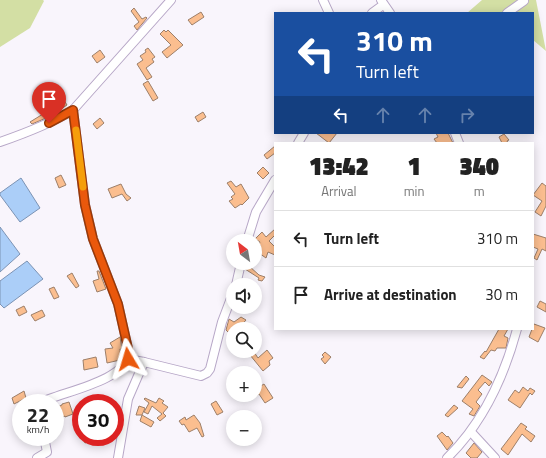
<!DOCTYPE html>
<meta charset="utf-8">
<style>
body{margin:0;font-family:"Titillium Web",sans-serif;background:#f2f2f2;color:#222;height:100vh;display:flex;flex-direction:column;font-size:15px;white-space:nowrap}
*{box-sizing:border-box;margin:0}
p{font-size:13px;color:#767676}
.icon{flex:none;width:22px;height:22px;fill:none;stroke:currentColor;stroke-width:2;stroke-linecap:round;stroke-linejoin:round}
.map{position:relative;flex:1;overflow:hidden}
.panel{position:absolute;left:274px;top:142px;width:260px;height:188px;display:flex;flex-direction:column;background:#fff;border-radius:0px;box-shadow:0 2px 10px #0003}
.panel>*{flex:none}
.guide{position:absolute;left:274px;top:12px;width:260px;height:122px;border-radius:0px;box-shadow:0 2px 10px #0003;background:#1a4fa0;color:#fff;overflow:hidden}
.needle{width:26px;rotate:329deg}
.fabs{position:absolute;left:226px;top:234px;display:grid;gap:8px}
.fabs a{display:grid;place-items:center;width:36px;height:36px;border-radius:50%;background:#fff;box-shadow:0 2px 10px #0003;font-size:20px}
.speed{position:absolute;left:12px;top:394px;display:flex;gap:8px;font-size:20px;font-weight:700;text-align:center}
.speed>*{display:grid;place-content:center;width:52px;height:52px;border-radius:50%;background:#fff;box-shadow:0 2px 10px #0003;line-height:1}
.speed small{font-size:10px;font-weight:400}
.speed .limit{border:6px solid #d22;background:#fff;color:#111}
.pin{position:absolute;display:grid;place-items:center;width:34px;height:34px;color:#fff;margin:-41px -17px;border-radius:50% 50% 50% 0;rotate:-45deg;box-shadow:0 0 4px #0007}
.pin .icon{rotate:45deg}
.me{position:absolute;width:44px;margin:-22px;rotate:353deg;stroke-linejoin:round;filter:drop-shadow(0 0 3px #0008)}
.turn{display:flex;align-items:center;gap:14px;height:84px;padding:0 16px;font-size:18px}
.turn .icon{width:52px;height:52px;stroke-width:2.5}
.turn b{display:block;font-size:28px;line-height:34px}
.lanes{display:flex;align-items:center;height:38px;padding:0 16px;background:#0003;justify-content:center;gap:20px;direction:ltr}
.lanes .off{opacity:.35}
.eta{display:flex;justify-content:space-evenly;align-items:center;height:68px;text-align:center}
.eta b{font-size:24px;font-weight:800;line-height:28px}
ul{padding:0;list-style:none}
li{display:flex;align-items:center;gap:12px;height:56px;padding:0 16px;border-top:1px solid #e0e0e0}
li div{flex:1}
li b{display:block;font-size:15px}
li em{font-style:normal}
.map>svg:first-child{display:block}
.green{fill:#d3dfa4}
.water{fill:#abcef8;stroke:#7c93b4}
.building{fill:#fbbe8f;stroke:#9d7f69}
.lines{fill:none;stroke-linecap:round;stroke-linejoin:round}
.minor-casing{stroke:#b7a7c7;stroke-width:10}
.minor{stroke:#fff;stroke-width:8}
.route-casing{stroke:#983908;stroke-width:10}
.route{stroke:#ea580c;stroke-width:7}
.slow{stroke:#f59e0b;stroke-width:7}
</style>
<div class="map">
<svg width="546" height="458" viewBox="0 0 546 458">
<rect width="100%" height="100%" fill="#f9f5fc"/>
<g class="green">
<polygon points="0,0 43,0 44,1 30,28 0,47"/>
<polygon points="482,0 536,0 546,51 533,40 533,13 467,13"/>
</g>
<g class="water">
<polygon points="21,178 40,208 20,222 0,195 0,193"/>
<polygon points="0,227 20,254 0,272"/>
<polygon points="27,261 43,279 4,308 0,304 0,281"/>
</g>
<g class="building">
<polygon points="134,8 142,19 146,17 147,18 137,30 134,26 139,22 131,11"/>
<polygon points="201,12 204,17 192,25 188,20"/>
<polygon points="164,30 166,32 168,30 183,45 167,58 162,52 171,45 160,34"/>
<polygon points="148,48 155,57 152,59 154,62 146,68 152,77 147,80 137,64 143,60 140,56 146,52 145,50"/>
<polygon points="100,50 105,57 97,63 92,56"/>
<polygon points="148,81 158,98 153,101 143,84"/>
<polygon points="60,94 67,105 61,109 54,97"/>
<polygon points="203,112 206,117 198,122 195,117"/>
<polygon points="43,114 46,118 32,124 30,122"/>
<polygon points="100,118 104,123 97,129 93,124"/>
<polygon points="316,133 337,133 329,143"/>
<polygon points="436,133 448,133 453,143 437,143 434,139 438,137"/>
<polygon points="504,134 509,140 507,141 508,143 502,143 499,137"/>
<polygon points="275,146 275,153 267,159 264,155"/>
<polygon points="263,167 269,173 263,179 257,173"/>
<polygon points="61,175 66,185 59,188 55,178"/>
<polygon points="231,181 236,187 241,184 249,198 242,205 241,204 235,208 229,201 233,199 231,197 235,194 227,183"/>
<polygon points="542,183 546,186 546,206 541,216 535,212 542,201 533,195"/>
<polygon points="121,184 126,194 131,198 127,201 122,194 112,198 108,189"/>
<polygon points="275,229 275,235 269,241 275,247 275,255 268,252 266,258 256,251 261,246 259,244 260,242 255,239 262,232 266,237"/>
<polygon points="533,234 546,238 546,251 542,249 537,260 534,258 538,249 533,247"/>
<polygon points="249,266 259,275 265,277 262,281 258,280 259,278 245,269"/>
<polygon points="97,271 99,271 106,289 97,292 93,281 99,279"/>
<polygon points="72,273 79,286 76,288 67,276"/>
<polygon points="54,287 59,297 54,299 49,289"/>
<polygon points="540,301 546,304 546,312 537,307"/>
<polygon points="24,306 27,312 19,316 16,310"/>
<polygon points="42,310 45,316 35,321 31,315"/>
<polygon points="241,317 246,320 238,329 233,329 233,337 226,330 229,319 234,322"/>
<polygon points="534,324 545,328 538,342 529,337"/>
<polygon points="499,329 508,329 504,336 508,338 506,348 497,348 495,351 491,350 484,359 480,357 485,351 486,352"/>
<polygon points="120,337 122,349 120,349 121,357 120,360 107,363 105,349 113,348 110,343"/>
<polygon points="267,350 273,358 269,361 270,365 263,371 250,355 254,352 258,358"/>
<polygon points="325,352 331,357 325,364 321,359 324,357 322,355"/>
<polygon points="96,357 98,367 84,370 83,360"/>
<polygon points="482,375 492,382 489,386 485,382 478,390 482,394 476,402 480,406 474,416 469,414 473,409 462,401"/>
<polygon points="466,376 469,379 462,388 457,387"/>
<polygon points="264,384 273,398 265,403 259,394 255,397 255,392 257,390 256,389"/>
<polygon points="523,387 528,391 530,388 535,391 532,395 530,393 520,408 508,400 515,390 519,393"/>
<polygon points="24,391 26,398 14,404 12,398"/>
<polygon points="145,398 156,403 159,398 164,401 162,403 168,407 163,413 166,416 160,421 157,418 162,414 152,406 148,414 144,412 149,403 144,399"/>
<polygon points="216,401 223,412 217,415 211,404"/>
<polygon points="69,402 73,414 65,417 65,416 58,419 55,413 55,408 62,405 62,404"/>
<polygon points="454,405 458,408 448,417 445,415"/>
<polygon points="139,406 145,408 142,415 136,415"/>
<polygon points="142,415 154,422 151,427 140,421"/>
<polygon points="194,415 200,423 204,436 202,437 197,428 189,432 184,424 182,425 179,421 185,417 186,420"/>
<polygon points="521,423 527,427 525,429 535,436 531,442 522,434 508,455 501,449"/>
<polygon points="442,432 447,437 448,436 453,443 447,450 437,436"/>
<polygon points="83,437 99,437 99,438 85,443"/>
<polygon points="474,443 482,452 477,458 471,458 466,453"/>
</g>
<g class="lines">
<defs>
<g id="minor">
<polyline points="323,0 329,13"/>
<polyline points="381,0 390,13"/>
<polyline points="372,13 383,5"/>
<polyline points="507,13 524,1"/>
<polyline points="455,133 459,143"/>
<path d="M0,142c26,-9 50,-18 73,-32l98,-110"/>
<polyline points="298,143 304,133"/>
<polyline points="247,241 256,212 275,180"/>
<polyline points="236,285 241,263"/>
<polyline points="128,359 144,362 201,376 207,373 210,369 222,322 233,293"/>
<path d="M40,403c20,-11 86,-21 89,-50l-11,-49 -25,-65 -8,-34 -12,-95"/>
<polyline points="471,432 495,458"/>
<polyline points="37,458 47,452 44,437"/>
<polyline points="118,458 128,399 144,362"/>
<path d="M447,458c36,-35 57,-81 70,-129"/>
</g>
</defs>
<use href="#minor" class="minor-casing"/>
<use href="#minor" class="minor"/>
</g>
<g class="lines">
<defs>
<polyline id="route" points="49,123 73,110 85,205 93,239 118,304 129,353 128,359"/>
</defs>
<use href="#route" class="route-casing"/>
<use href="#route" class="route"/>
<polyline class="slow" points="76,130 83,187"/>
</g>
</svg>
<div class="fabs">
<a><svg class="needle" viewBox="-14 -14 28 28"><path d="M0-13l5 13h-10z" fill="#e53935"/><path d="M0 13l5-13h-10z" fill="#767676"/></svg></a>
<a><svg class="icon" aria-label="sound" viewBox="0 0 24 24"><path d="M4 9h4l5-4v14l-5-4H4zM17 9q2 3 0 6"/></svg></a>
<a><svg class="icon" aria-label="search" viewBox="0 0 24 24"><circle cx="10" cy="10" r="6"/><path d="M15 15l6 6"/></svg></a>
<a>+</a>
<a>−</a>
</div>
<div class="speed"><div>22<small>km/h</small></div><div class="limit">30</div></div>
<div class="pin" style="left:49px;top:123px;background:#d93025"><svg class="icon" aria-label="arrive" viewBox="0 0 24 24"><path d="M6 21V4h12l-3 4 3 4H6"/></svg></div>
<svg class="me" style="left:128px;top:359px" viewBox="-20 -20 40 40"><path d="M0-17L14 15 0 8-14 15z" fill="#ea580c" stroke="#fff" stroke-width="4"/></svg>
<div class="guide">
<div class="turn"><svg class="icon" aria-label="left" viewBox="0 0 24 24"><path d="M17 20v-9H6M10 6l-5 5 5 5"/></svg><div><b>310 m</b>Turn left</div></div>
<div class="lanes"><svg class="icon" aria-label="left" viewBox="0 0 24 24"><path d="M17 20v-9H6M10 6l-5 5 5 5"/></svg><svg class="icon off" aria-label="ahead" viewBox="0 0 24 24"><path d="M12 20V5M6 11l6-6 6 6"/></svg><svg class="icon off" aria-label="ahead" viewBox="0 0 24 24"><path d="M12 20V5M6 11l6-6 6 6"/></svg><svg class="icon off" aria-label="right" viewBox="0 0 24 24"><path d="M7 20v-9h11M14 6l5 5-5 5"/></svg></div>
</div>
<section class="panel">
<div class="eta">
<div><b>13:42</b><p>Arrival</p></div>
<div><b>1</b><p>min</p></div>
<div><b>340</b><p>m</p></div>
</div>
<ul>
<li><svg class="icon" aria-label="left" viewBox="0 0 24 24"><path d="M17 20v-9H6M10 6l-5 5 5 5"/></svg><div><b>Turn left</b></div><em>310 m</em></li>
<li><svg class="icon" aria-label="arrive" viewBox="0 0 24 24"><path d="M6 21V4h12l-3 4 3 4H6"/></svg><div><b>Arrive at destination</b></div><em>30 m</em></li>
</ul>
</section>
</div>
